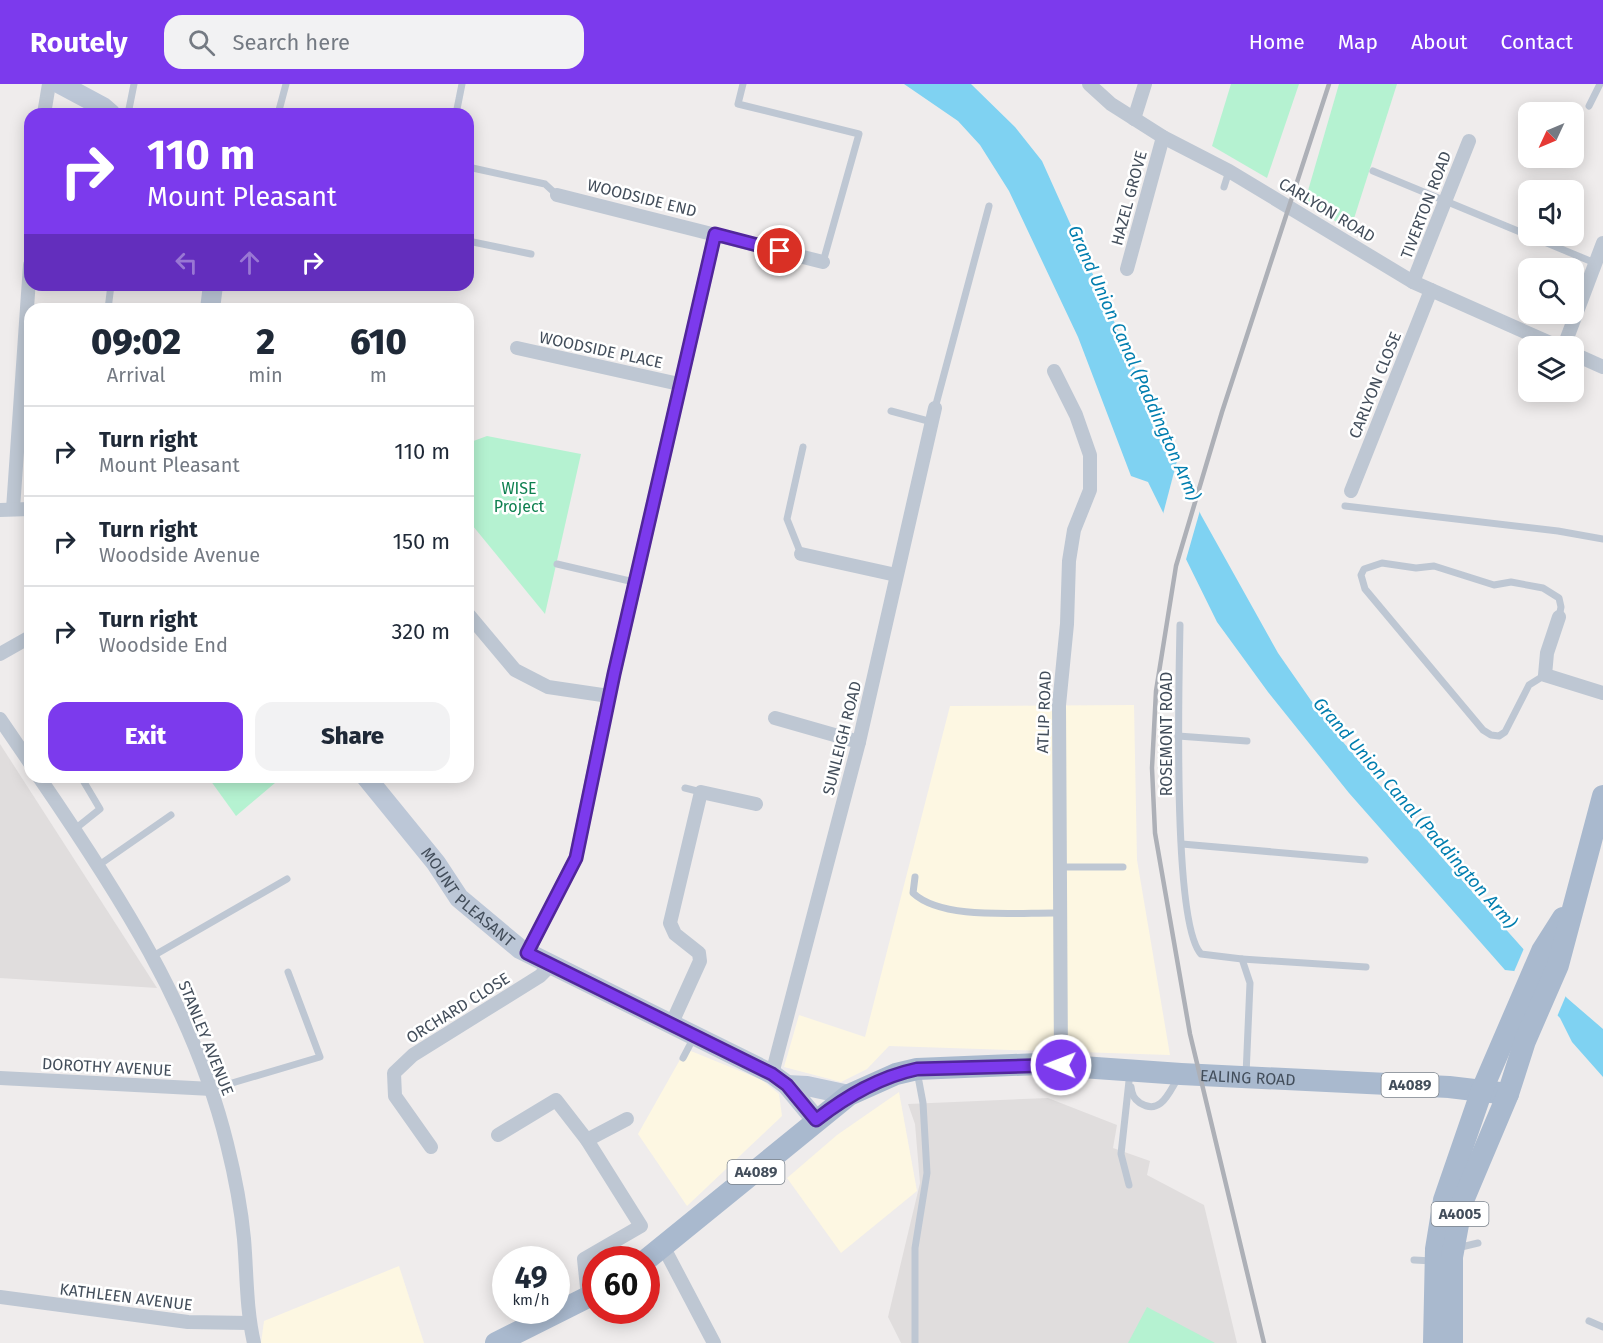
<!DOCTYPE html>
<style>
body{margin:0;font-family:"Fira Sans",sans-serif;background:#f2f2f3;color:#1f2937;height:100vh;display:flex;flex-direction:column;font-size:22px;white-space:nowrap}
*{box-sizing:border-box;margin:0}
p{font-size:20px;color:#747a83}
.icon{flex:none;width:33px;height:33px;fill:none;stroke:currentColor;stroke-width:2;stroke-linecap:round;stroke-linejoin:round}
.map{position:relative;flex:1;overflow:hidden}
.panel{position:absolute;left:24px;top:219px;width:450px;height:480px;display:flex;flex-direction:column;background:#fff;border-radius:18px;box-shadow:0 3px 15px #0003}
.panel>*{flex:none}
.banner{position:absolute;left:24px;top:24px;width:450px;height:183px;border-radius:18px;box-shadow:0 3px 15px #0003;background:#7c3aed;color:#fff;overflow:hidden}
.needle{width:39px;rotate:226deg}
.controls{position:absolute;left:1518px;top:18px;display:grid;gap:12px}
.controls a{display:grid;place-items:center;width:66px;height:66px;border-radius:12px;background:#fff;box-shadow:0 3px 15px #0003;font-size:30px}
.speed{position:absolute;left:492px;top:1162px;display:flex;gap:12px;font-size:30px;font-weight:700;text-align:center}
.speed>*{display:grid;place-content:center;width:78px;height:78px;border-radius:50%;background:#fff;box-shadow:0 3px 15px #0003;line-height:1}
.speed small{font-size:15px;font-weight:400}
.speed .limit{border:9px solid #d22;background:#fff;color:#111}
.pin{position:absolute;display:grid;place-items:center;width:51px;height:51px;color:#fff;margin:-26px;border:3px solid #fff;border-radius:50%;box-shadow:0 2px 6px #0007}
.me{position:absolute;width:66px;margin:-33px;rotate:271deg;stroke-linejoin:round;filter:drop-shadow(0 0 4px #0008)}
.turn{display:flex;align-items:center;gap:21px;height:126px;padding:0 24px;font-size:27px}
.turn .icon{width:78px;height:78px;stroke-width:2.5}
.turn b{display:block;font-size:42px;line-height:51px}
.lanes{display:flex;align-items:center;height:57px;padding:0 24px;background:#0003;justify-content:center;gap:30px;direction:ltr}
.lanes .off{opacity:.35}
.eta{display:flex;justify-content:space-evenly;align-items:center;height:102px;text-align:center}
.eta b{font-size:36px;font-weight:800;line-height:42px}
.primary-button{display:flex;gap:12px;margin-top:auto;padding:12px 24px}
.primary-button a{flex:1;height:69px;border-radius:18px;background:#7c3aed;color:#fff;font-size:24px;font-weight:800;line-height:69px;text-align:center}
.primary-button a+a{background:#f2f2f3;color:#1f2937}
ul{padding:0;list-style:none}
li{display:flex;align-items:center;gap:18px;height:90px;padding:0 24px;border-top:2px solid #e0e1e3}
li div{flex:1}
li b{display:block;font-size:22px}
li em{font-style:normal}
header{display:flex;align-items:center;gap:36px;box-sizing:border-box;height:84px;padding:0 30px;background:#7c3aed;color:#fff}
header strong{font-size:28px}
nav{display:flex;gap:33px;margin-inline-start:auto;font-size:21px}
.search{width:420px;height:54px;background:#f2f2f3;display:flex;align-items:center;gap:15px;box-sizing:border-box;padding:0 21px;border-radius:18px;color:#747a83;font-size:22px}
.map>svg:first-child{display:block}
.commercial{fill:#fdf7e2}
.education{fill:#e0dddd}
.green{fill:#b5f2d1}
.water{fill:#7fd2f2}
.pier{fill:#efecec}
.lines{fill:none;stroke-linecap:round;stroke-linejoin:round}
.lane{stroke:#bec7d3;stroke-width:7}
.street{stroke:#bec7d3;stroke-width:14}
.secondary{stroke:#bcc7d7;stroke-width:20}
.primary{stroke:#a9b9ce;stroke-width:22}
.rail{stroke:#adb0b7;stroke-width:4.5}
.route-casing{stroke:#51269a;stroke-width:15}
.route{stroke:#7c3aed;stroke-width:10}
.labels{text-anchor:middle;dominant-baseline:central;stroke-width:5;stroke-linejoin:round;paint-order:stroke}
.shield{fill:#fff;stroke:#7b838c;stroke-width:1.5}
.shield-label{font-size:15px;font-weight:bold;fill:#434e5b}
.street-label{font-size:16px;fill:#434e5b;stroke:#fff}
.park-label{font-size:16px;fill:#0f8050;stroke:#fff}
.water-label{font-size:18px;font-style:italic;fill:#017eaf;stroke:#fff}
</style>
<header>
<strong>Routely</strong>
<div class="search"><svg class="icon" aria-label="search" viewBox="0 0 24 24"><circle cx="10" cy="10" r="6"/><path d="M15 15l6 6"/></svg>Search here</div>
<nav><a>Home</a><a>Map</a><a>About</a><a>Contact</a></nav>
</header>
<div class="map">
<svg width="1603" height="1259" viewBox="0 0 1603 1259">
<rect width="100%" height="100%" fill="#efecec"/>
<g class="commercial">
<polygon points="1134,621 1137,776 1170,971 889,962 867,985 841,998 784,983 799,931 865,953 950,622"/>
<polygon points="686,965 762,996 779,1010 782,1032 687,1122 638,1050"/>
<polygon points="899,1008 917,1107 841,1169 787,1094 837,1051"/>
<polygon points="399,1182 424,1259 261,1259 264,1237"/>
</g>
<g class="education">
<polygon points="0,660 157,904 0,894"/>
<polygon points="1048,1014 1117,1041 1113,1064 1150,1077 1147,1091 1204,1121 1237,1259 901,1259 888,1233 920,1099 915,1040 908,1020"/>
</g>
<g class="green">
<polygon points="1231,0 1299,0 1267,94 1212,62"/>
<polygon points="1339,0 1397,0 1350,147 1305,117"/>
<polygon points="487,352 581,370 545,530 468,436 468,359"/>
<polygon points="208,693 282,693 236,732"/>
<polygon points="1147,1223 1215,1259 1128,1259"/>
</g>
<polygon class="water" points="904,0 971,0 1015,43 1042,77 1201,431 1278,569 1326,638 1429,759 1567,914 1603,945 1603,993 1572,958 1560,934 1514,887 1505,886 1349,709 1268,608 1217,538 1148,398 1131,392 1078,253 1009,107 980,61 958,37"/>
<g class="pier">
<polygon points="1178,373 1201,423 1185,479 1162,434"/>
<polygon points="1525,862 1567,909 1556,935 1513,890"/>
</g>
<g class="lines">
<g class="lane">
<polyline points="743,0 738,20 859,50 823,178"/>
<polyline points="1589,22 1600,0"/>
<polyline points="128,30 134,0"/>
<polyline points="278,30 286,0"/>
<polyline points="456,30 462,0"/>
<polyline points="468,83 545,100 557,111"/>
<polyline points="1373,87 1595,179"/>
<polyline points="1224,103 1229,87"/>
<polyline points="468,157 531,170"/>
<polyline points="108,225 111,201"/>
<polyline points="935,324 989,122"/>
<polyline points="891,327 932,338"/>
<polyline points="1345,422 1558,447 1603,455"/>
<polyline points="801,470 787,435 803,363"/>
<polyline points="557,480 634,498"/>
<path d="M1180,541c-1,54 -8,298 21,329l41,5 8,24 -4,92"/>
<polyline points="1545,591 1529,601 1505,648 1499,652 1491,651 1483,646 1365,505 1361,491 1364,485 1382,479 1416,484 1434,482 1494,501 1511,498 1543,504 1559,514 1561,523 1559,533"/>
<polyline points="1178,652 1247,657"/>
<polyline points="685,704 701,708"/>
<polyline points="75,745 100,725 81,693"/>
<polyline points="1182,760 1365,776"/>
<polyline points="99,781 171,731"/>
<polyline points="1060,783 1123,783"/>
<path d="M915,793l-2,16c30,28 107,19 147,20"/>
<polyline points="153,872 287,795"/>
<polyline points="1242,875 1366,883"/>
<polyline points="683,974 694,953"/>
<path d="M1131,1003c1,8 3,12 9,16 21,13 29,-11 38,-25"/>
<polyline points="212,1005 320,973 288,888"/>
<polyline points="1129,1101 1121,1070 1130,988"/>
<polyline points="1457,1164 1478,1159"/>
<polyline points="1414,1176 1433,1177"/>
<polyline points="1589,1237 1603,1243"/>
<polyline points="915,1259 915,1164 927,1089 923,1019 917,987"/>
</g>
<g class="street">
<polyline points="1089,0 1111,20 1163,53 1229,87 1413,198 1557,262"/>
<polyline points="44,30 49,0"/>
<polyline points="1134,35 1145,0"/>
<polyline points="557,111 823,178"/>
<polyline points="1127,185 1163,53"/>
<polyline points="1413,198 1469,57"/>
<polyline points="1564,262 1603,159"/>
<polyline points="517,264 679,300"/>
<polyline points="1574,270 1603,283"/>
<polyline points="1054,287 1076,331 1090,371 1090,406 1074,446 1069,477 1067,540 1059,621 1061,981"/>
<polyline points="1351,407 1431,206"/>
<polyline points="13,425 30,181"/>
<polyline points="0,426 30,425"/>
<polyline points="801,470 896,491"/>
<polyline points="468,530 515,586 548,603 609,612"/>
<polyline points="1559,533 1547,569 1545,591 1603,609"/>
<polyline points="0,570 30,553"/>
<polyline points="775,634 859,658"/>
<polyline points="0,635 30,679"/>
<path d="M39,693c78,114 155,232 188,367 8,32 14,63 17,95 3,35 2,69 10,104"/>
<polyline points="527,869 576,774 609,612 715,150"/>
<polyline points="671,941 700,877 699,869 675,850 670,839 701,708 756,720"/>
<polyline points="772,990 859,658 935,324"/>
<polyline points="0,994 212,1005"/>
<polyline points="498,1051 556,1016 587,1056 641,1142 584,1175 588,1213"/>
<polyline points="587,1056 627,1035"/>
<polyline points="431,1063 395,1012 394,989 413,971 540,892 551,881"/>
<polyline points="664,1164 714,1259"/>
<polyline points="0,1213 188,1238 249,1239"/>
</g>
<g class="secondary">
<polyline points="60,0 103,23 111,30"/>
<polyline points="210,225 213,201"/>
<path id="s1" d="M366,693l70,86 23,35 61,51 252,125 15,11 29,35"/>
<polyline points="787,1001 807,1002 849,1011"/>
</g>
<g class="primary">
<path id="s2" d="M646,1176l203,-165 47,-21 21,-5 122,-5 142,10 268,13 59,7"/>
<polyline points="496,1259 596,1209"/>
<polyline points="1434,1259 1436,1165 1444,1116 1482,1006 1542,867 1563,834"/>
<polyline points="1452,1259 1452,1173 1462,1119 1508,1010 1525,957 1558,881 1603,712"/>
</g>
<polyline class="rail" points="1264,1259 1190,950 1155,749 1152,684 1156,607 1176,482 1222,328 1329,0"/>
</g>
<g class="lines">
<defs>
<path id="route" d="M780,167l-65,-17 -101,440 -38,184 -49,95 245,121 15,11 29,35c31,-24 63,-43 101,-51l144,-4"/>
</defs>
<use href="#route" class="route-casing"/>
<use href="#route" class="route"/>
</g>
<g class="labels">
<g class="shield">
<rect x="1381.5" y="989" width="57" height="24" rx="4.5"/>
<rect x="727.5" y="1076" width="57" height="24" rx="4.5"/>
<rect x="1431.5" y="1118" width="57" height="24" rx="4.5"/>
</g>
<g class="shield-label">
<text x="1410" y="1001">A4089</text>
<text x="756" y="1088">A4089</text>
<text x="1460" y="1130">A4005</text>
</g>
<g class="street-label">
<text transform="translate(642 114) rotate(14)">WOODSIDE END</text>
<text transform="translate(1129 114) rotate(-75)">HAZEL GROVE</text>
<text transform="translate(1426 121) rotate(-69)">TIVERTON ROAD</text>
<text transform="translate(1327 126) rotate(31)">CARLYON ROAD</text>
<text transform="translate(601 266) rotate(12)">WOODSIDE PLACE</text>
<text transform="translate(1375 301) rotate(-68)">CARLYON CLOSE</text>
<text transform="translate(1044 628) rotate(-88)">ATLIP ROAD</text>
<text transform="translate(1166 650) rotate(-90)">ROSEMONT ROAD</text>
<text transform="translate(842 654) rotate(-76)">SUNLEIGH ROAD</text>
<text stroke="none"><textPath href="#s1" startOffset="158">MOUNT PLEASANT</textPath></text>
<text transform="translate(458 924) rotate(-32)">ORCHARD CLOSE</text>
<text transform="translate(206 954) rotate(68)">STANLEY AVENUE</text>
<text transform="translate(107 983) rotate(3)">DOROTHY AVENUE</text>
<text stroke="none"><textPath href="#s2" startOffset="666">EALING ROAD</textPath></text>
<text transform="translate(126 1213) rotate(7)">KATHLEEN AVENUE</text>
</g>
<g class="park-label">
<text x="519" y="404">WISE<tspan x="519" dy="18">Project</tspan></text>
</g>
<g class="water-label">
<text transform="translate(1134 279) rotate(66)">Grand Union Canal (Paddington Arm)</text>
<text transform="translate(1415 729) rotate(49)">Grand Union Canal (Paddington Arm)</text>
</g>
</g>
</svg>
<div class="controls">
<a><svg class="needle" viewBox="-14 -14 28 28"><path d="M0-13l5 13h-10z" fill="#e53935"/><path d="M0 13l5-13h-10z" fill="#747a83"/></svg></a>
<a><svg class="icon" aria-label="sound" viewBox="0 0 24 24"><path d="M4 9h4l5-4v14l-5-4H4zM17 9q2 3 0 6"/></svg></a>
<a><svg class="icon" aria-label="search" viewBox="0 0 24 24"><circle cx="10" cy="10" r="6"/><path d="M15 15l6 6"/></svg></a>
<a><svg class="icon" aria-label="layers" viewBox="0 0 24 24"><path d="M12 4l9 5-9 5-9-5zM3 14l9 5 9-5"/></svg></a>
</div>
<div class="speed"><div>49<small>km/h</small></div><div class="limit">60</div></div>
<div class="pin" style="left:780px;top:167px;background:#d93025"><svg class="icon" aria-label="arrive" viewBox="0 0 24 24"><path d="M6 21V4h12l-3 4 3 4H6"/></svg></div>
<svg class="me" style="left:1061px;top:981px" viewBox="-20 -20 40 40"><circle r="17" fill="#7c3aed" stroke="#fff" stroke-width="3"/><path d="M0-11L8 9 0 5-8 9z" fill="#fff"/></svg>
<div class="banner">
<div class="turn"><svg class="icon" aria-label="right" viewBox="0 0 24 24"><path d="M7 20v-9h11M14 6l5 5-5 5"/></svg><div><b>110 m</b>Mount Pleasant</div></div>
<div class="lanes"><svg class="icon off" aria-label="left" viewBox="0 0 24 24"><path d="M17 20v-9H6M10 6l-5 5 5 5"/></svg><svg class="icon off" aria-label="ahead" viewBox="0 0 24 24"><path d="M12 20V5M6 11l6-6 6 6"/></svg><svg class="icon" aria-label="right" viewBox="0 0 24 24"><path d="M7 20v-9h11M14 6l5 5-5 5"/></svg></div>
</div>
<section class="panel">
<div class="eta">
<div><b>09:02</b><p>Arrival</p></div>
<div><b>2</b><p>min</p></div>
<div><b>610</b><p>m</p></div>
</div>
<ul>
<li><svg class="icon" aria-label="right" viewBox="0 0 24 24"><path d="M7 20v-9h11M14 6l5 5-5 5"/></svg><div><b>Turn right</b><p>Mount Pleasant</p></div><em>110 m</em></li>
<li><svg class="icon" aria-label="right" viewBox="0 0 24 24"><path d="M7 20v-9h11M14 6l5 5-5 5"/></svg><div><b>Turn right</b><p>Woodside Avenue</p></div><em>150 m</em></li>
<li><svg class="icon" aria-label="right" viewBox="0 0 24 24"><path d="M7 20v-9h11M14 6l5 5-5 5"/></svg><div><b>Turn right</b><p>Woodside End</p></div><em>320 m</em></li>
</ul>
<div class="primary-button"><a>Exit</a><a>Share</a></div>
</section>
</div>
